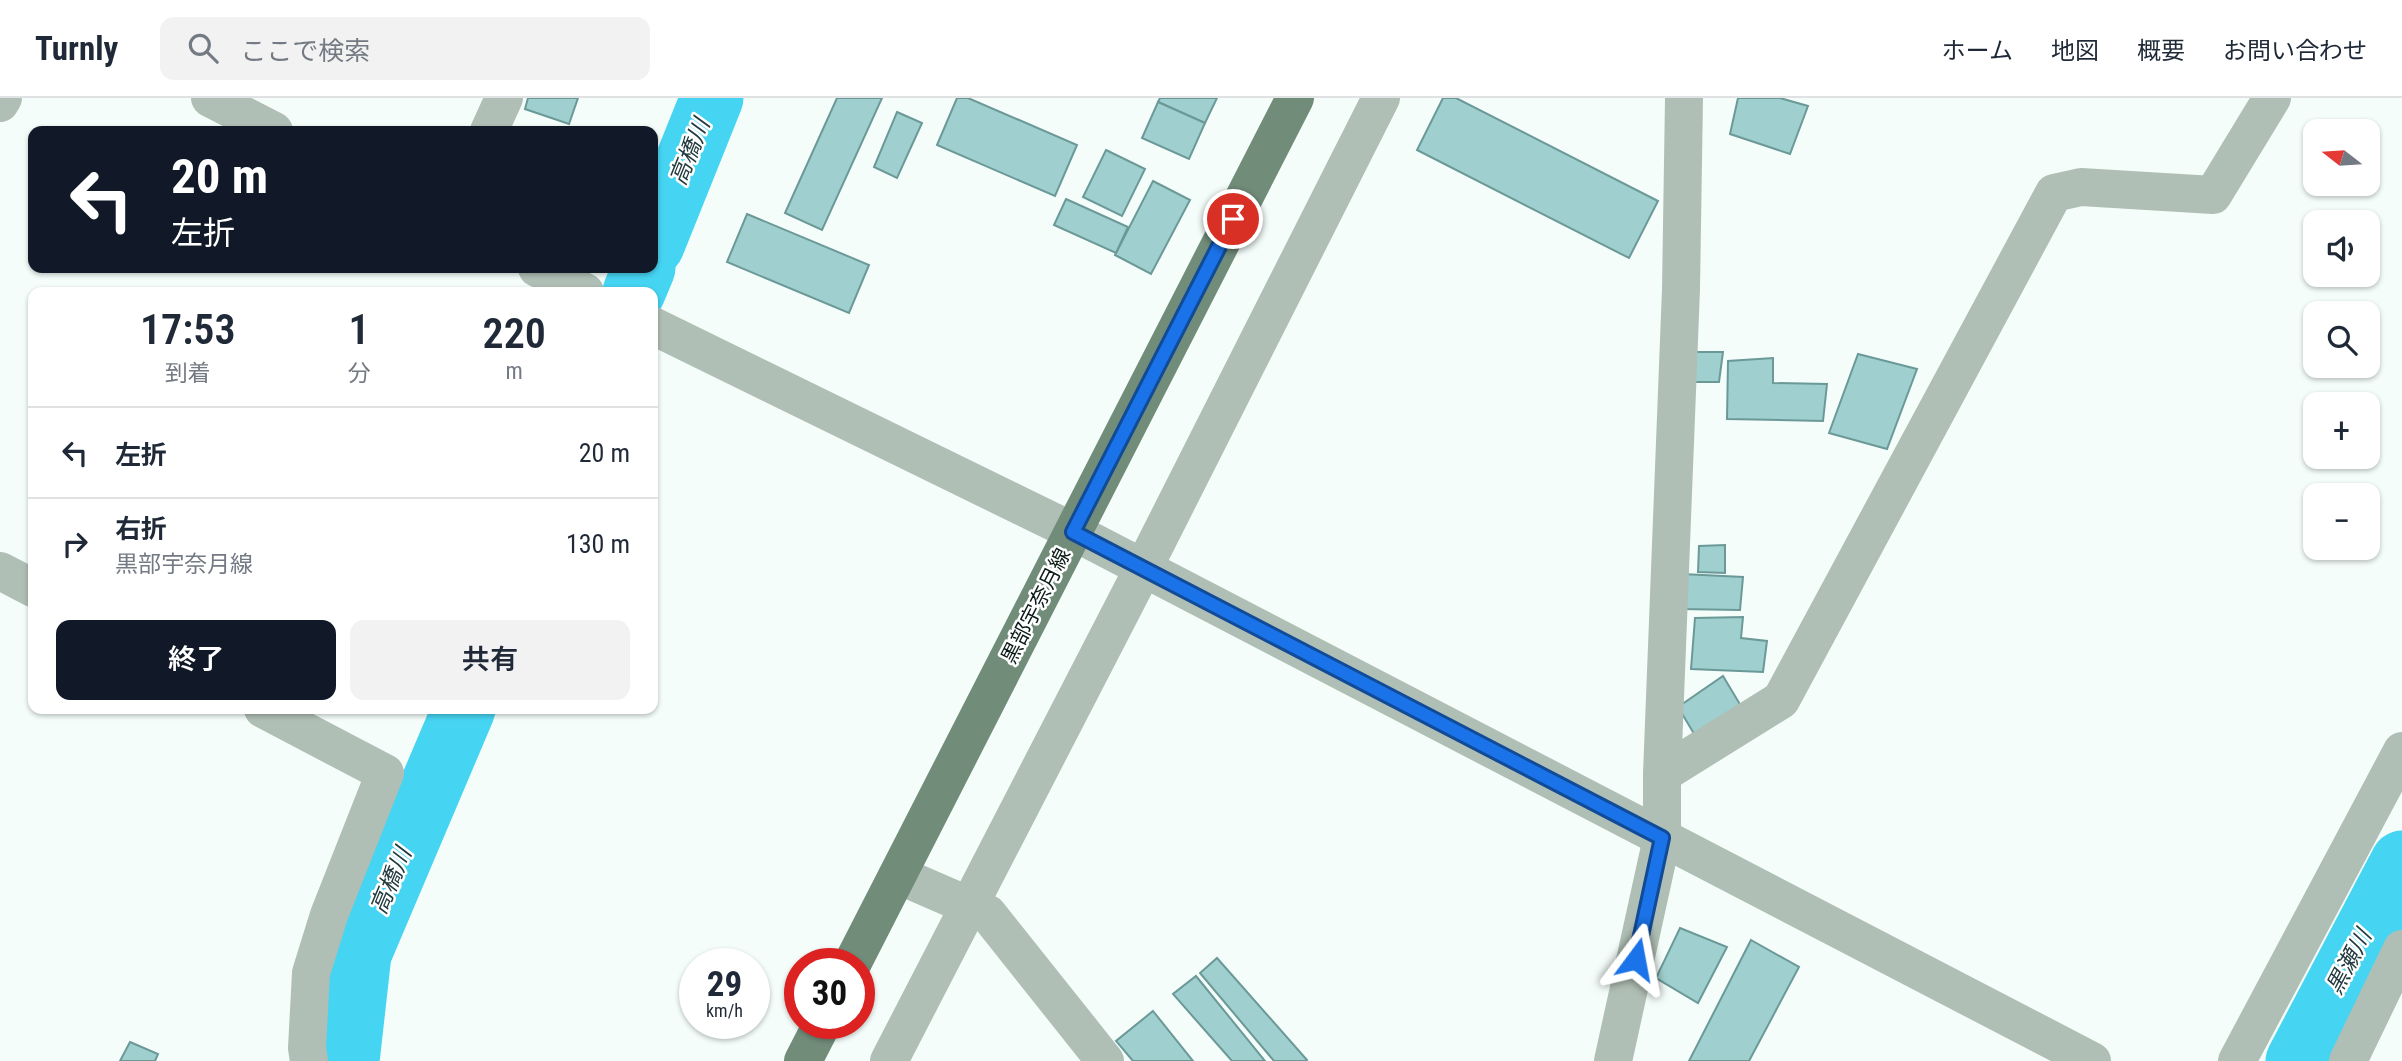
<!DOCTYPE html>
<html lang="ja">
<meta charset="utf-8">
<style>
body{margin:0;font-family:"Roboto Condensed","Noto Sans JP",sans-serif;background:#f2f2f3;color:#1f2937;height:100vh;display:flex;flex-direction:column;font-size:26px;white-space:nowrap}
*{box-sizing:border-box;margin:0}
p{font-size:23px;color:#747a83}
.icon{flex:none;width:38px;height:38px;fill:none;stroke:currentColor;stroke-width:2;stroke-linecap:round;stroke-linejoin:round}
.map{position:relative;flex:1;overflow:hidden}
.drawer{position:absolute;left:28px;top:189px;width:630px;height:427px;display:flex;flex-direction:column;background:#fff;border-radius:14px;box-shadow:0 2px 5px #0004}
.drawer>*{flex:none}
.banner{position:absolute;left:28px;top:28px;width:630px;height:147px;border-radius:14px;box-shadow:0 2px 5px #0004;background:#111827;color:#fff;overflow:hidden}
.needle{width:46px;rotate:287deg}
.fabs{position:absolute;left:2303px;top:21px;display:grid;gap:14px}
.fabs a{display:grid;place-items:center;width:77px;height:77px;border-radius:14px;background:#fff;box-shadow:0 2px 5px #0004;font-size:35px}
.speed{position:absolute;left:679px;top:850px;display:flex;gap:14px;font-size:35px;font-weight:700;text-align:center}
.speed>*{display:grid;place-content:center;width:91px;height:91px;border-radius:50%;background:#fff;box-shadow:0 2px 5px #0004;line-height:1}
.speed small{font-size:18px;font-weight:400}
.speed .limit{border:10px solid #d22;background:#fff;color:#111}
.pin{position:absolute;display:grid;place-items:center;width:60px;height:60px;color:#fff;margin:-30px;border:4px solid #fff;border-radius:50%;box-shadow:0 2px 7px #0007}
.me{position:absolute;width:77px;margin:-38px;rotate:13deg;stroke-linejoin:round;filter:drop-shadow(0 0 5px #0008)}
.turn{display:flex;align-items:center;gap:24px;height:147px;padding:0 28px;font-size:32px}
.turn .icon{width:91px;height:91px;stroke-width:2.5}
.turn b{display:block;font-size:49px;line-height:60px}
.eta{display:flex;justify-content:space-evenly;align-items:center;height:119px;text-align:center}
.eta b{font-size:42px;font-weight:600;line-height:49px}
.action{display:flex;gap:14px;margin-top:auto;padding:14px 28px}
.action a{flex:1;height:80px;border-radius:14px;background:#111827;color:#fff;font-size:28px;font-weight:600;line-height:80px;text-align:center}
.action a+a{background:#f2f2f3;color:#1f2937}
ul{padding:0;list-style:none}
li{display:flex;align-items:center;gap:21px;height:91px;padding:0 28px;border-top:2px solid #e0e1e3}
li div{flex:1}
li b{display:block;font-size:26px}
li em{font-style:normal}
header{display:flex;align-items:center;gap:42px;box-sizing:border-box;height:98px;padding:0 35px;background:#fff;border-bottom:2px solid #e0e1e3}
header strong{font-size:33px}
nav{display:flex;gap:38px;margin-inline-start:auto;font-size:24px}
.search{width:490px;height:63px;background:#f2f2f3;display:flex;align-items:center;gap:18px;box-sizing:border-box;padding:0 24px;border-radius:14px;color:#747a83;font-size:26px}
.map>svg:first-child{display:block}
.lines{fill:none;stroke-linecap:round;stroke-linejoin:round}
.river{stroke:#45d4f2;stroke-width:63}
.building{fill:#9fcfce;stroke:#6b9998;stroke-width:2}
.street{stroke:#b0bfb5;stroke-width:38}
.primary{stroke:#718d7a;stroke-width:38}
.route-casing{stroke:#114b97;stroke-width:18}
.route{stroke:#1a73e8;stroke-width:12}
.labels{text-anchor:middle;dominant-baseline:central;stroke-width:5;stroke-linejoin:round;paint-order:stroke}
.street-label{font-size:21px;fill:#0a1b17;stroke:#fff}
.water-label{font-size:23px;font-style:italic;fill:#223a3f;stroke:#fff}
</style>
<header>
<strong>Turnly</strong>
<div class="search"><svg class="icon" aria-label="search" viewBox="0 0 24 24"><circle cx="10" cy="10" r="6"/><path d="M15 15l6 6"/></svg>ここで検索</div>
<nav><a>ホーム</a><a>地図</a><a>概要</a><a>お問い合わせ</a></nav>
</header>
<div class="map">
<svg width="2402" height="963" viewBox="0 0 2402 963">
<rect width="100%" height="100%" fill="#f4fdfa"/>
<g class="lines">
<g class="river">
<polyline points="653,147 712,0"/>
<polyline points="634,194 644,170"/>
<polyline points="348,963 360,856 464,611"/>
<polyline points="2297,963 2402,764"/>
</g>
</g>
<g class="building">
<polygon points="528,0 578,0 569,26 525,11"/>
<polygon points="837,0 882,0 822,132 785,115"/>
<polygon points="957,0 968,0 1077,47 1055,98 937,47"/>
<polygon points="1160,0 1217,0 1205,25 1158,4"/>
<polygon points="1443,0 1456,0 1658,103 1629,160 1417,52"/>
<polygon points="1738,0 1780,0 1808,8 1790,56 1730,36"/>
<polygon points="1158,4 1205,25 1189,61 1142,40"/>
<polygon points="897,14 922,25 897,80 874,69"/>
<polygon points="1106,52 1145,71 1122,118 1083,99"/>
<polygon points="1153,83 1190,102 1151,176 1115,157"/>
<polygon points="1066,101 1128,129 1116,155 1054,127"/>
<polygon points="747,116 869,167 849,215 727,164"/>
<polygon points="1691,254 1723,254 1719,284 1689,284"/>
<polygon points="1858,256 1917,271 1887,351 1829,335"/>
<polygon points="1773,260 1773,285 1827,286 1823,323 1727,321 1728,263"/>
<polygon points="1725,447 1725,475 1698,474 1699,448"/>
<polygon points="1682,476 1743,479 1740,512 1680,511"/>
<polygon points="1743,519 1741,540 1767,543 1763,574 1691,571 1695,520"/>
<polygon points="1723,578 1744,613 1696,639 1678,609"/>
<polygon points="1680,830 1727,849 1698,905 1656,880"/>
<polygon points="1751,842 1799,869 1749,963 1689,963"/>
<polygon points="1217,860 1307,962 1306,963 1274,963 1200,875"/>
<polygon points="1196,878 1265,963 1232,963 1173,896"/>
<polygon points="1153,913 1193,963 1133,963 1116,943"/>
<polygon points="130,944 158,956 155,963 120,963"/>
</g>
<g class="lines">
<g class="street">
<polyline points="210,0 274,33"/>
<polyline points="0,5 3,0"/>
<polyline points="489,33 504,0"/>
<polyline points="537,170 585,194"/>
<polyline points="653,228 1074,434 2092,963"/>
<polyline points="0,473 33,490"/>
<polyline points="263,611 385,675 329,817 311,875 307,950 309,963"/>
<polyline points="1662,676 1781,602 2054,95 2081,89 2213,97 2272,0"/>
<polyline points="898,777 988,816 1105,963"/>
<polyline points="889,963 1143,471 1381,0"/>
<polyline points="1613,963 1662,740 1662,676 1681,191 1684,0"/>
<polyline points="2237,963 2402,653"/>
<polyline points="2348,963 2402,851"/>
</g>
<g class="primary">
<polyline points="852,866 1295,0"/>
<polyline points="803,963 822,926"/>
</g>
</g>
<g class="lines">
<defs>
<polyline id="route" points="1233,121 1073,434 1662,740 1636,861"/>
</defs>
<use href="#route" class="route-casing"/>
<use href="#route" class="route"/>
</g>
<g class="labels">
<g class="street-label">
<text transform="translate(1036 508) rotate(-63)">黒部宇奈月線</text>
</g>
<g class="water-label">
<text transform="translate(690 54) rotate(-68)">高橋川</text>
<text transform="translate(391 783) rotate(-67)">高橋川</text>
<text transform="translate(2349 864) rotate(-62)">黒瀬川</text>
</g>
</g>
</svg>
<div class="fabs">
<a><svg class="needle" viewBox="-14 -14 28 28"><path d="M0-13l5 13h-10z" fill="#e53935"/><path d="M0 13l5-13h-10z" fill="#747a83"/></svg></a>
<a><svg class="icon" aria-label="sound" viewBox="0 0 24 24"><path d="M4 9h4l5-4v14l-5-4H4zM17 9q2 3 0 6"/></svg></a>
<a><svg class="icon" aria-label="search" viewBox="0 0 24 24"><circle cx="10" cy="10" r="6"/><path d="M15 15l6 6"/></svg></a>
<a>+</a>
<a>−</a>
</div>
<div class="speed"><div>29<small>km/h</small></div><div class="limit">30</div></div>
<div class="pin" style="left:1233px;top:121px;background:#d93025"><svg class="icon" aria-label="arrive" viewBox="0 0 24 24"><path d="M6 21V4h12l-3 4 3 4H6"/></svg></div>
<svg class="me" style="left:1636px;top:861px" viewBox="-20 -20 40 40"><path d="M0-17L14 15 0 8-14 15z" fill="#1a73e8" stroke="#fff" stroke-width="4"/></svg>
<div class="banner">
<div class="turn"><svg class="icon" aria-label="left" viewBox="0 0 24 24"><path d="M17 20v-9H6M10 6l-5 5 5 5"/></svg><div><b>20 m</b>左折</div></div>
</div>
<section class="drawer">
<div class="eta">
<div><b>17:53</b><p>到着</p></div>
<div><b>1</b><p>分</p></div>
<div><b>220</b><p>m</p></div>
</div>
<ul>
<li><svg class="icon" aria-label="left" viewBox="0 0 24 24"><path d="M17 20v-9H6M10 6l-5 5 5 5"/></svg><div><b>左折</b></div><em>20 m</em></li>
<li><svg class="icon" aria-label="right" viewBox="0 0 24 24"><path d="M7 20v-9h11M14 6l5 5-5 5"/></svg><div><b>右折</b><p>黒部宇奈月線</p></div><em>130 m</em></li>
</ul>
<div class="action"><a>終了</a><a>共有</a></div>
</section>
</div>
